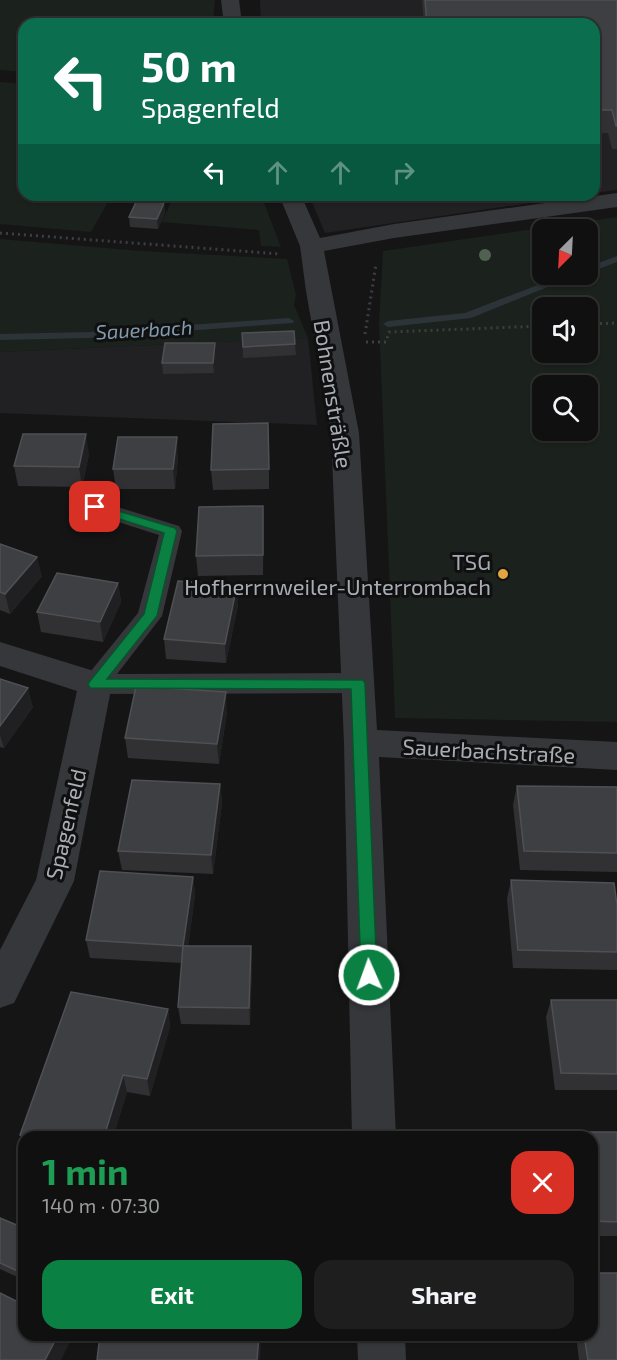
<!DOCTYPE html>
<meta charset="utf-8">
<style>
body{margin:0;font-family:"Exo 2",sans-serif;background:#1e1e1e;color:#f1f3f6;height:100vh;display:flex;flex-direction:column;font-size:22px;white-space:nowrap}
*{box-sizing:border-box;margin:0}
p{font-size:20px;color:#9c9d9f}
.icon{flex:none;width:33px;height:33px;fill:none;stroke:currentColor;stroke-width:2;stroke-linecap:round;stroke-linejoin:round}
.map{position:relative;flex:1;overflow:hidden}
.sheet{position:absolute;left:18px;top:1131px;width:580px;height:210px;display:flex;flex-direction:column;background:#101010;border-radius:18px;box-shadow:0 2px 4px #0004,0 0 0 2px #303030}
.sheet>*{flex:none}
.guide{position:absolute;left:18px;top:18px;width:582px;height:183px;border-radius:18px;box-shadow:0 2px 4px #0004,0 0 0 2px #303030;background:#0b6e4f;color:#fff;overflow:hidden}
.needle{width:39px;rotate:204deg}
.fabs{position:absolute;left:532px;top:219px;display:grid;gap:12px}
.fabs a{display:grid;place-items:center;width:66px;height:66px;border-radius:12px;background:#101010;box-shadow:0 2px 4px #0004,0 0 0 2px #303030;font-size:30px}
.pin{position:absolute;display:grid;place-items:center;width:51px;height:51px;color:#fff;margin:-26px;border-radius:12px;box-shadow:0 3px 9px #0006}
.me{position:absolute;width:66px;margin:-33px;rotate:358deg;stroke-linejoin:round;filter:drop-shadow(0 0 4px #0008)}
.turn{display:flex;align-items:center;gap:21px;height:126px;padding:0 24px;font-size:27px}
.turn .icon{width:78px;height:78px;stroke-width:2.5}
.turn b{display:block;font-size:42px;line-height:51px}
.lanes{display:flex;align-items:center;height:57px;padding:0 24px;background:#0003;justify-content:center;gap:30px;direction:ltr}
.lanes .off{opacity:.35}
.round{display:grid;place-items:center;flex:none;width:63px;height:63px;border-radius:18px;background:#1e1e1e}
.overview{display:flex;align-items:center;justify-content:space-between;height:102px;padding:0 24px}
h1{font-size:36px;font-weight:700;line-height:45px;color:#1e9e55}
.primary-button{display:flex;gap:12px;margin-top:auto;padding:12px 24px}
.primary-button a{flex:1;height:69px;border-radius:18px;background:#0b8043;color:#fff;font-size:24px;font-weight:700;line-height:69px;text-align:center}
.primary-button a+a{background:#1e1e1e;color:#f1f3f6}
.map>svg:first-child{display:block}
.built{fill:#212123}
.green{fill:#1b211c;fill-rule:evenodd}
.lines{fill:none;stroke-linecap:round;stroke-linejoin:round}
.stream{fill:#2c3439;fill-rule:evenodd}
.path{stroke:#3c3e42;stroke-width:3;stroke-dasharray:2 4;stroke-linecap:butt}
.lane{fill:#36373b;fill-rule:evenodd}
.street{fill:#36373b;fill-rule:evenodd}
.tree{fill:#506151}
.wall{fill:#313134}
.shaded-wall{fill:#202022}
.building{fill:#3e3f42;stroke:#4e5054;stroke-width:1.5}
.route{fill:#0b8043;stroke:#07532c;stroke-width:1.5}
.poi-dot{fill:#e1a642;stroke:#101011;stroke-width:2}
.labels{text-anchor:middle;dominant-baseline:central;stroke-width:6;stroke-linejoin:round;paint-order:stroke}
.far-water-label{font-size:20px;font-style:italic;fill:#829bae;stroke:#101011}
.street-label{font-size:22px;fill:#a8adb5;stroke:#101011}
.poi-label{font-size:22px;fill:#a8adb5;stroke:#101011;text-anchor:end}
</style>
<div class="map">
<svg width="617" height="1360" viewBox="0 0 617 1360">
<rect width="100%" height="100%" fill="#151516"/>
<g class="built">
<polygon points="260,0 617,0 617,190 594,193 594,24 261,24"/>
<polygon points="309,195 584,195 325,233"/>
<polygon points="308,338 317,425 0,413 0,352"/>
</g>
<g class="green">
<polygon points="0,0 215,0 213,24 24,24 24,72 0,70"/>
<polygon points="0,82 24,84 24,195 112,195 91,232 0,224"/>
<polygon points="174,195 261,195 281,247 261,246 259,230 162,222"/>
<path d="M617,217v505l-222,-4 -16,-396 4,-71zM543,230h45v44h-45zM543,308h45v44h-45zM543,386h45v44h-45z"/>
<polygon points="0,239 141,251 287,259 296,295 294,305 308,338 0,352"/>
</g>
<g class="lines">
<g class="stream">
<polygon points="617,256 617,262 588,273 588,267"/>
<polygon points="566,274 580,274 471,318 388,327 383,324 388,321 465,313"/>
<polygon points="289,318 294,321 293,323 89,338 0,340 0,334 89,332"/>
</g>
<g class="path">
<polyline points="0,233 280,254"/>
<polyline points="588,324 617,323"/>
<polyline points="365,334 376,264"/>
<polyline points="366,342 386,342 389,332 543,326"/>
</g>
<polygon class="lane" points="95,500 179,526 182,531 162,616 117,674 358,673 367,676 371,683 367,690 358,693 95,694 86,691 82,684 86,677 138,613 159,535 87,512 84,507 87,502"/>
<g class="street">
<polygon points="221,0 239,0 242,24 224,24"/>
<polygon points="617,193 617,207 394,238 324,251 359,433 377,730 617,742 617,770 379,757 396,1137 352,1137 344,743 331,433 306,291 300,246 279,195 301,195 320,238 394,224"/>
<polygon points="0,642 107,675 112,684 74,881 14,1003 0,1008 0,950 36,880 77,691 0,666"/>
<polygon points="357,1335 405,1335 406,1360 358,1360"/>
</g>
</g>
<circle class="tree" cx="485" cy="255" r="6"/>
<g class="wall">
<polygon points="422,0 617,0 617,149 612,149 608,133 594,133 594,24 424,24"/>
<polygon points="164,203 165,213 158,229 130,227 129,217"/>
<polygon points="242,333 295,344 296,355 243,358"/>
<polygon points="216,353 214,373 163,374 162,363"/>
<polygon points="269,443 269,489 213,490 211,470"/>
<polygon points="89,454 82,487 18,486 14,466"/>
<polygon points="178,457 175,489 116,489 113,469"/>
<polygon points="263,506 263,575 198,576 196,556"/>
<polygon points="0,544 42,576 10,614 0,610"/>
<polygon points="118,583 121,602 103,642 41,632 37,612"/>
<polygon points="238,605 226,663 166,659 164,639"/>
<polygon points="0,679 33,707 4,748 0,747"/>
<polygon points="227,712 219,764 128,758 125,738"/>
<polygon points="220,784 222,803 213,874 122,870 118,851"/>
<polygon points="517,786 617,787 617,872 520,870 513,805"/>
<polygon points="193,877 195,895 188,946 251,946 252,964 250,1025 181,1024 178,1007 182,963 90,958 86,940"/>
<polygon points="511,880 617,905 617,970 513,968 507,899"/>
<polygon points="551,1000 617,1000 617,1090 555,1090 546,1017"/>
<polygon points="168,1009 170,1027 150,1096 127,1092 113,1137 24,1137 24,1144 20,1135"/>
<polygon points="559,1132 617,1132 617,1236 592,1236 592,1137 557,1137"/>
<polygon points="24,1168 24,1196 21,1195 17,1187"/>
<polygon points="0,1218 24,1228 24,1280 0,1269"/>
<polygon points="576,1335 592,1335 617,1360 579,1360"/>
</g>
<g class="shaded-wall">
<polygon points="164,203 165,213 158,229 157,219"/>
<polygon points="215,343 216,353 214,373 213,363"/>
<polygon points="86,434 89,454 82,487 79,467"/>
<polygon points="177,437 178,457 175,489 173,469"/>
<polygon points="263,506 264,526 263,575"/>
<polygon points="37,557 42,576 10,614 5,594"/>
<polygon points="118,583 121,602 103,642 100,622"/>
<polygon points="237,585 238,605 226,663 225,644"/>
<polygon points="28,688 33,707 4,748 0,735 0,726"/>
<polygon points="226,692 227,712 219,764 217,744"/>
<polygon points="220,784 222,803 213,874 211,855"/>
<polygon points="193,877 195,895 186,964 183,946"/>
<polygon points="251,946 252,964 250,1025 249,1008"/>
<polygon points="168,1009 170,1027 150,1096 147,1079"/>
<polygon points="123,1075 127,1092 113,1137 104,1137"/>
<polygon points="58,1335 69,1335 71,1340 61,1360 45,1360"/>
<polygon points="259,1335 261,1335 260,1360 257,1360"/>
</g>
<g class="building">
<polygon points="425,0 617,0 617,126 616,126 612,110 594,110 594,24 427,24"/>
<polygon points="137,200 164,203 157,219 129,217"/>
<polygon points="294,331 295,344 243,347 242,333"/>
<polygon points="165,343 215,343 213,363 162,363"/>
<polygon points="268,423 269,469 211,470 213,424"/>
<polygon points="23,434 86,434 79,467 14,466"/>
<polygon points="118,437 177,437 173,469 113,469"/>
<polygon points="263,506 263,555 196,556 199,507"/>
<polygon points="0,544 37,557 5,594 0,592"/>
<polygon points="57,573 118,583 100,622 37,612"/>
<polygon points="178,581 237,585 225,644 164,639"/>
<polygon points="0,679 28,688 0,726"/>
<polygon points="136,686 226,692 217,744 125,738"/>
<polygon points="132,780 220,784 211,855 118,851"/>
<polygon points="517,786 617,787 617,853 524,851"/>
<polygon points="100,871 193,877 183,946 86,940"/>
<polygon points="511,880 614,883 617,905 617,952 518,950"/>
<polygon points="183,946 251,946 249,1008 178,1007"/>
<polygon points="71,992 168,1009 147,1079 123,1075 104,1137 30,1137 20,1135"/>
<polygon points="551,1000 617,1000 617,1074 561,1073"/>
<polygon points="559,1132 617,1132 617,1222 592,1221 592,1137 559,1137"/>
<polygon points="24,1168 24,1188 17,1187"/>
<polygon points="0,1218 24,1228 24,1274 0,1263"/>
<polygon points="592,1273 617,1273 617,1360 588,1360 584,1335 592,1335"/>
<polygon points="0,1293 24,1305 24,1335 58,1335 45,1360 0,1360"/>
<polygon points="100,1335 259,1335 257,1360 97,1360"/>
</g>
<polygon class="route" points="95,504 175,528 177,531 157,616 107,679 363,680 365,683 377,975 375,980 369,982 363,980 361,975 351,689 90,688 88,684 90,681 144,614 164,533 91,510 89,507"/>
<circle class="poi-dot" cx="503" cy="574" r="6"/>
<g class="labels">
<g class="far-water-label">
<text transform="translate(144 329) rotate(-3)">Sauerbach</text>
</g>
<g class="street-label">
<text transform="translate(334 394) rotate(81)">Bohnensträßle</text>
<text transform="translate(489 750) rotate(3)">Sauerbachstraße</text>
<text transform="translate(65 824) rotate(-77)">Spagenfeld</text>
</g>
<g class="poi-label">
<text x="491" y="561">TSG<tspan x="491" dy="25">Hofherrnweiler-Unterrombach</tspan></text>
</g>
</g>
</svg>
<div class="fabs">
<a><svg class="needle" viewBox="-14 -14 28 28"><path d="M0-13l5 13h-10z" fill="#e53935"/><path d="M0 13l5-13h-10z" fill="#9c9d9f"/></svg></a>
<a><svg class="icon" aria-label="sound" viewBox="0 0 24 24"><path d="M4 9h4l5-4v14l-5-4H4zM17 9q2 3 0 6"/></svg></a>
<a><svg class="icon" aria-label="search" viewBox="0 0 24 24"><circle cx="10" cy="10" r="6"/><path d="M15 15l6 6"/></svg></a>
</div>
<div class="pin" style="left:95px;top:507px;background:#d93025"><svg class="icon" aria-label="arrive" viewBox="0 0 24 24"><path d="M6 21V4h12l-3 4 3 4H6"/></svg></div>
<svg class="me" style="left:369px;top:975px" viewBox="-20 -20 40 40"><circle r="17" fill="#0b8043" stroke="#fff" stroke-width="3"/><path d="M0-11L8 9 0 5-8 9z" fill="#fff"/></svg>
<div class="guide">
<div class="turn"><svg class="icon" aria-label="left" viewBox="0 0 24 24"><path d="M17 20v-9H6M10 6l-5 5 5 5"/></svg><div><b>50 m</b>Spagenfeld</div></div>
<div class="lanes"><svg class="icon" aria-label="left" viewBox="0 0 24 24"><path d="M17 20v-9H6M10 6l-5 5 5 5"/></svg><svg class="icon off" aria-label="ahead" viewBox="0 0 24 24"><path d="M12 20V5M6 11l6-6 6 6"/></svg><svg class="icon off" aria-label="ahead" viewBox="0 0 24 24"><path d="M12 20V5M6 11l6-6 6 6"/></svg><svg class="icon off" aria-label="right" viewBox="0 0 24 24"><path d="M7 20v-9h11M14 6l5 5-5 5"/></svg></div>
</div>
<section class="sheet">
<div class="overview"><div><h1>1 min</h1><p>140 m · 07:30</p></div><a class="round" style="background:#d93025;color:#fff"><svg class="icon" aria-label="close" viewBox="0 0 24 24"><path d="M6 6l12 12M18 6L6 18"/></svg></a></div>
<div class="primary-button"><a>Exit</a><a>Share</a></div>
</section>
</div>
